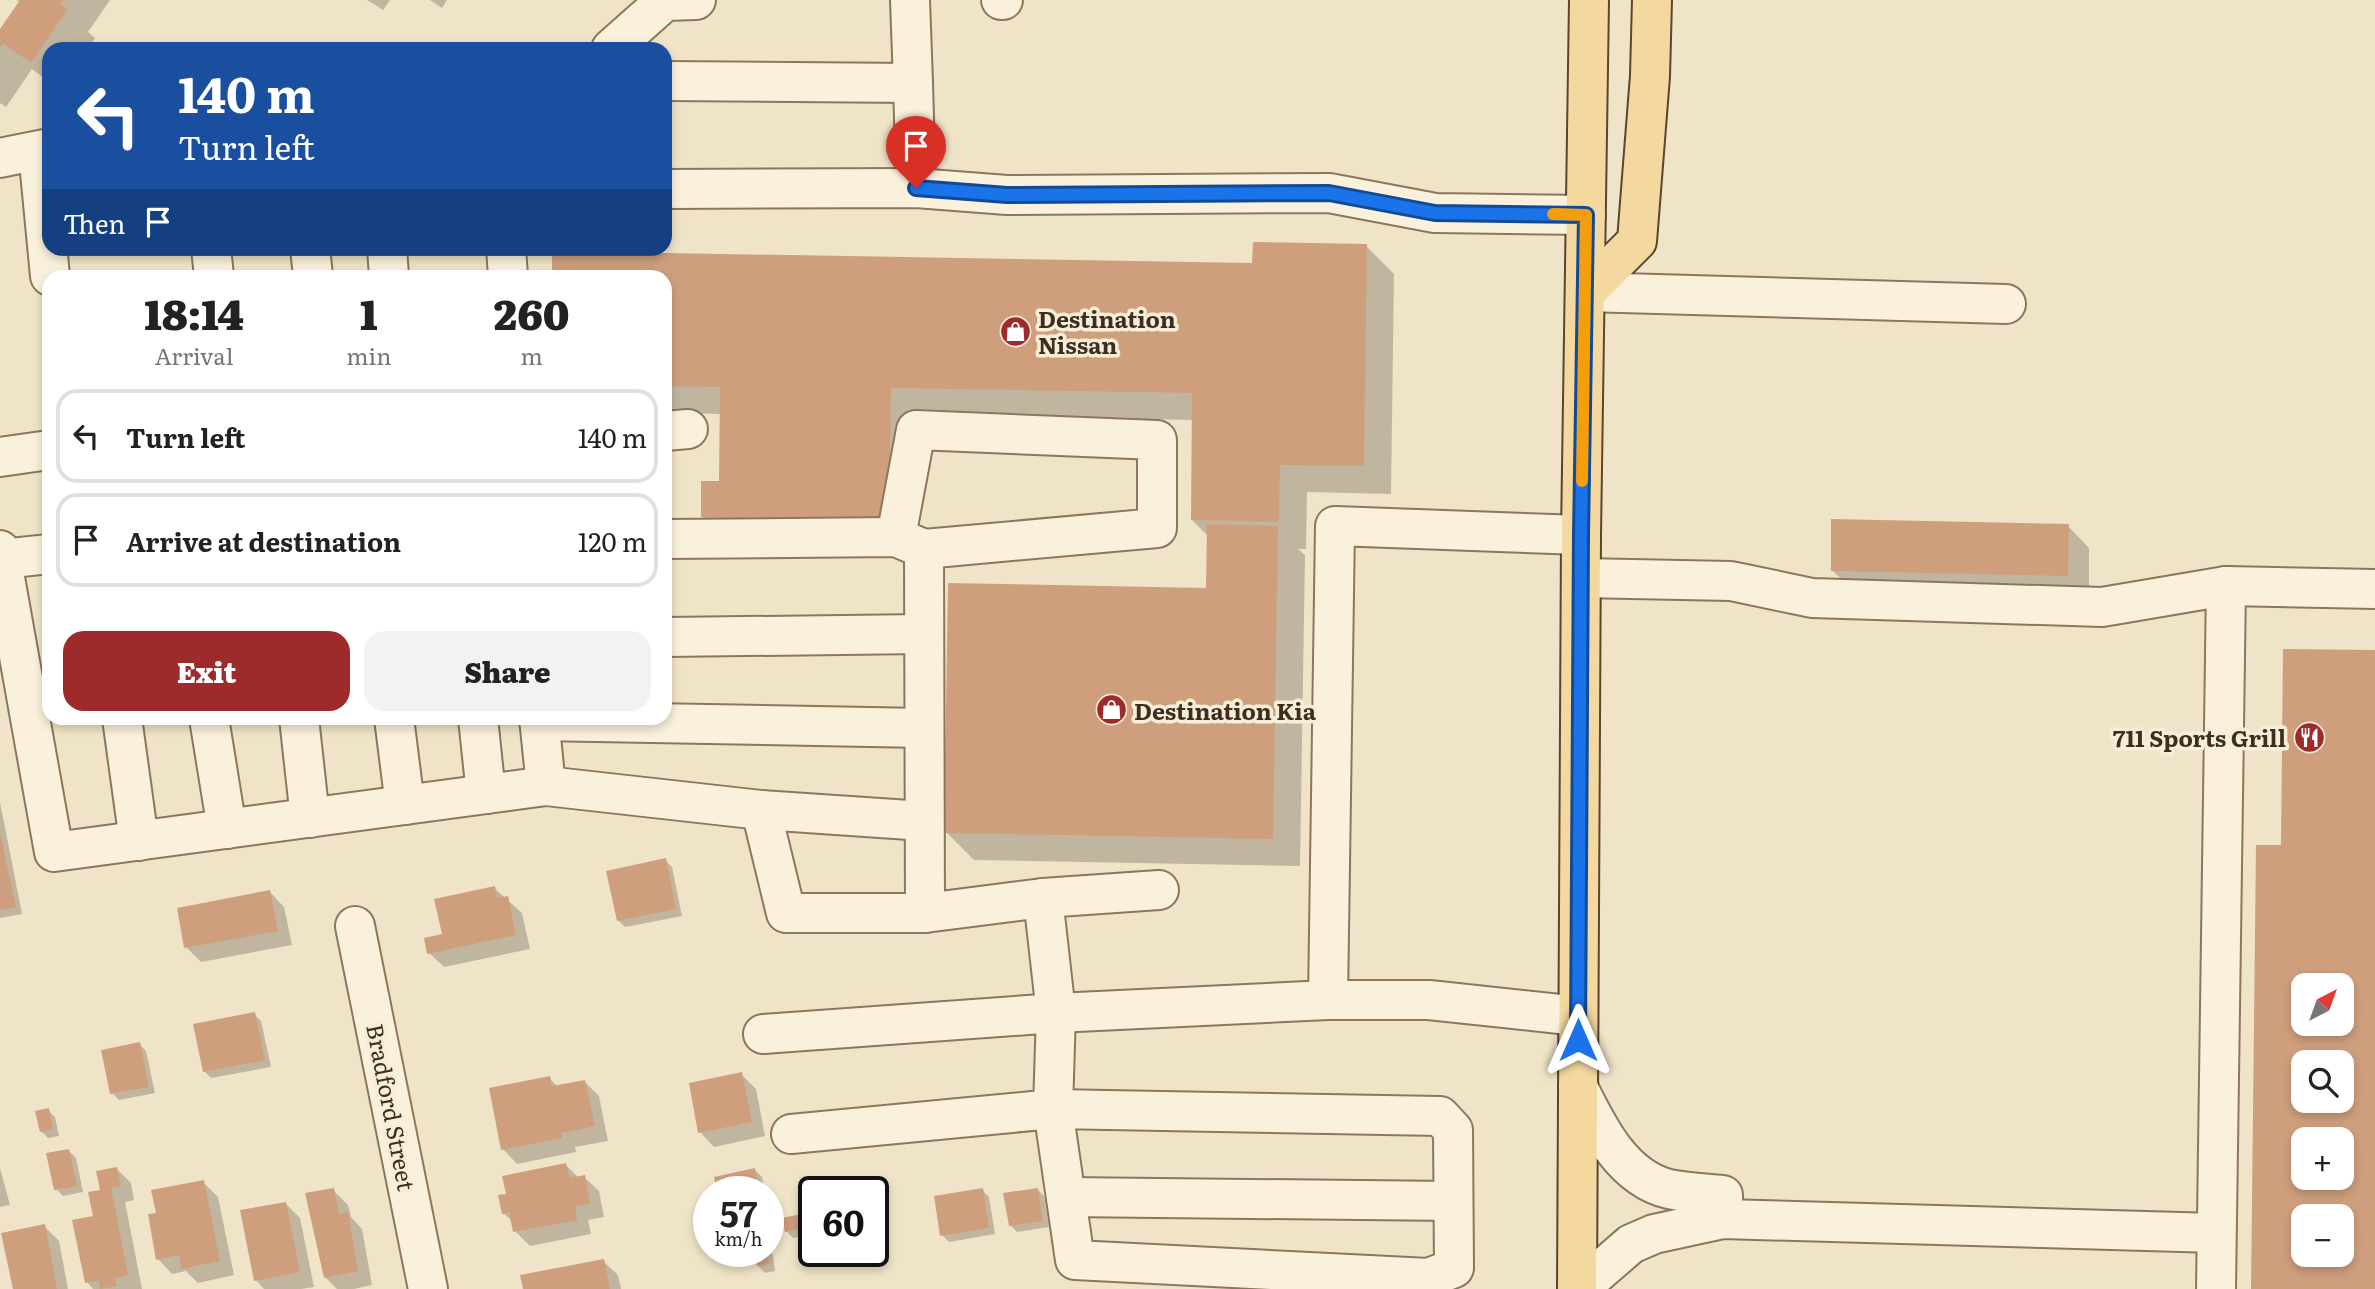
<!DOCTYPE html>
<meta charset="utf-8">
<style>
body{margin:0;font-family:Literata,serif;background:#f2f2f2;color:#222;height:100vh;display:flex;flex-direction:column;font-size:26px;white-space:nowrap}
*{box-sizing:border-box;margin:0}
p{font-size:23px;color:#767676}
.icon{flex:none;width:38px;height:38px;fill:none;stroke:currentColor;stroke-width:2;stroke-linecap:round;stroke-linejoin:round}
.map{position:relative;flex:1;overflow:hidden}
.side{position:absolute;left:42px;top:270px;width:630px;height:455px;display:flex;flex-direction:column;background:#fff;border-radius:21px;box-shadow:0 4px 10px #0003}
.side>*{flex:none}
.top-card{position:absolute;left:42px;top:42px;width:630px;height:214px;border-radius:21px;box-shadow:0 4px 10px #0003;background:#1a4fa0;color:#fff;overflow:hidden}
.needle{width:46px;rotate:41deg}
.tools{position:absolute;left:2291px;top:973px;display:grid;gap:14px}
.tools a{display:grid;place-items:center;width:63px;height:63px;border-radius:14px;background:#fff;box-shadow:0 4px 10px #0003;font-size:35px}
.speed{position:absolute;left:693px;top:1176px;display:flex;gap:14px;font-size:35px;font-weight:700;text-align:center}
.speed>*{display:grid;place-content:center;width:91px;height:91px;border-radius:50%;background:#fff;box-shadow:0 4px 10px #0003;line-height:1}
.speed small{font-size:18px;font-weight:400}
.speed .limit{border:4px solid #111;border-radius:10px;background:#fff;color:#111}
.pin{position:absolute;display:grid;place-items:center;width:60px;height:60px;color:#fff;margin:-72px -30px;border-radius:50% 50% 50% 0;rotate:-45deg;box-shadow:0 0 7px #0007}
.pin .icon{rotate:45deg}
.me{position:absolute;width:77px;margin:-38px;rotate:0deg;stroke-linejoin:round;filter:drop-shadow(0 0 5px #0008)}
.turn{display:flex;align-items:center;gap:24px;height:147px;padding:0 21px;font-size:32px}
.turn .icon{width:91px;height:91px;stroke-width:2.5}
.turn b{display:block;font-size:49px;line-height:60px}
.then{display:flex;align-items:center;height:66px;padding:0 21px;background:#0003;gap:14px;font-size:26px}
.eta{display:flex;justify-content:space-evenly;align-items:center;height:119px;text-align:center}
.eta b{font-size:42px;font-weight:800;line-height:49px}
.button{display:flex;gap:14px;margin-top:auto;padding:14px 21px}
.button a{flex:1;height:80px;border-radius:21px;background:#9e2a2b;color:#fff;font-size:28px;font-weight:800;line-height:80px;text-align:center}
.button a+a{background:#f2f2f2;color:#222}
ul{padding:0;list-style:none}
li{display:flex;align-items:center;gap:21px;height:94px;margin:0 14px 10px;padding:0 7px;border:4px solid #e0e0e0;border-radius:21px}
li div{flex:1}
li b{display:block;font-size:26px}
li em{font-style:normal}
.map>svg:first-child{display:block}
.shadow{fill:#0003;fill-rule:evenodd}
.building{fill:#cf9f7d;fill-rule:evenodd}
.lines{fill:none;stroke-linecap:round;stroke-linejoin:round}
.minor-casing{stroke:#8d765c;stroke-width:42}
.major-casing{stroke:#5b4430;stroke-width:42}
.minor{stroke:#faf1dc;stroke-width:38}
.major{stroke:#f3d9a0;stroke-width:38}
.route-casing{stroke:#114b97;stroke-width:18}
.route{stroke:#1a73e8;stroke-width:12}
.slow{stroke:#f59e0b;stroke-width:12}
.labels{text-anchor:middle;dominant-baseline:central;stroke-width:7;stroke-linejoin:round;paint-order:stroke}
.poi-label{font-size:23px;font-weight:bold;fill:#3d2e20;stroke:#f7eed8;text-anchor:start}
.street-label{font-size:23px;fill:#3d2e20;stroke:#f7eed8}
</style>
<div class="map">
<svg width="2375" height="1289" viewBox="0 0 2375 1289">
<rect width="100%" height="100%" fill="#f0e4c8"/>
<g class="shadow">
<polygon points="17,0 110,0 88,32 95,38 87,49 49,49 49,82 32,69 6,107 0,103 0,32 20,3"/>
<polygon points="367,0 390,0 383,10"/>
<polygon points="430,0 447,0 442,8"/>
<polygon points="1366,246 1394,274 1391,494 1307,492 1306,549 1298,549 1305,555 1300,866 974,860 946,832 1208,590 1208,536 1192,520 1194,420 918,415 916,547 730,544 702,516 721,483 722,414 665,413 665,276 554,276 554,253 1254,264"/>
<polygon points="2068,526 2089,548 2089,597 1854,592 1832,570"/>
<path d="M2375,652v637h-123l30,-443zM2303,985h39v39h-39zM2303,1062h39v39h-39zM2303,1139h39v39h-39zM2303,1216h39v39h-39z"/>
<polygon points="0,802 22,914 0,918"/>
<polygon points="665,860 672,867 682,916 625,927 618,920"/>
<polygon points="494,888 522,913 530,949 444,967 429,953 444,936"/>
<polygon points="270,892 284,907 292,945 201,962 186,947"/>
<polygon points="254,1014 261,1021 271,1067 211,1078 204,1071"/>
<polygon points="139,1044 146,1051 155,1093 119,1100 112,1093"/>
<polygon points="741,1074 756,1089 765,1136 714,1147 700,1132"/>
<polygon points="549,1078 558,1087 585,1082 599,1096 608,1141 575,1147 576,1152 517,1164 503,1149"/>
<polygon points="48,1110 55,1117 59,1136 48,1138 41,1131"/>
<polygon points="69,1151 76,1158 83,1192 63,1196 56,1189"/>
<polygon points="566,1165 579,1178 584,1177 599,1191 604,1217 588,1220 591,1234 530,1246 515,1231 513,1222 503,1213 508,1195"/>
<polygon points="0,1168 10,1205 0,1207"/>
<polygon points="117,1169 131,1183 134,1200 125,1202 142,1289 93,1289 87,1282 102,1191"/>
<polygon points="755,1170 762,1177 765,1192 719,1192"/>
<polygon points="203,1182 218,1197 234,1275 198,1283 186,1271 172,1274 158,1259 158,1214"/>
<polygon points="1037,1189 1044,1196 1049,1227 1017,1232 1010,1225"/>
<polygon points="333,1190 348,1205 351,1217 362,1229 372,1285 354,1289 337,1289 325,1277"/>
<polygon points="982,1190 989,1197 995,1234 949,1242 942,1235"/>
<polygon points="286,1204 300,1218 314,1287 301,1289 264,1289 256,1280"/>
<polygon points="800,1216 807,1223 809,1235 793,1238 786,1231"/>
<polygon points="44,1226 59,1241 68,1289 15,1289"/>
<polygon points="768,1250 773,1255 775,1271 765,1273 758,1266 755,1251"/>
<polygon points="603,1261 618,1275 621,1289 525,1289"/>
</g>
<g class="building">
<polygon points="20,0 63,0 60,4 68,9 31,63 3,43 0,48 0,29"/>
<polygon points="1253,242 1367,244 1364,466 1280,465 1279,522 1191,520 1192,393 891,388 889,520 701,517 701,481 719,481 720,387 665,386 665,276 552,276 552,251 1252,263"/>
<polygon points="1831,519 2069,524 2068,576 1831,571"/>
<polygon points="1207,524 1278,526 1273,839 944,833 948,583 1206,588"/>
<path d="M2283,649l92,1v639h-124l5,-444h25zM2303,985h39v39h-39zM2303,1062h39v39h-39zM2303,1139h39v39h-39zM2303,1216h39v39h-39z"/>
<polygon points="0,832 16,907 0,910"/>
<polygon points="666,858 676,909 617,921 606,871"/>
<polygon points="495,886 497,898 508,896 516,935 427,954 424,938 442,934 434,899"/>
<polygon points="270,890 278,931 184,948 177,908"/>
<polygon points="255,1012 265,1060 203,1072 193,1024"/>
<polygon points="140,1042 149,1087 110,1094 101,1050"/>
<polygon points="742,1072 752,1122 698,1133 689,1083"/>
<polygon points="550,1076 552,1086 585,1080 595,1126 562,1133 562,1138 501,1150 489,1088"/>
<polygon points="49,1108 53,1129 40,1132 35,1111"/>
<polygon points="69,1149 77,1186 54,1190 46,1153"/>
<polygon points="566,1163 570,1178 585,1175 590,1203 575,1206 577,1220 513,1232 509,1212 502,1214 498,1195 506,1194 502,1176"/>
<polygon points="117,1167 121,1186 111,1188 128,1275 115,1278 117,1286 100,1289 99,1281 85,1283 72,1220 93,1216 88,1192 100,1190 96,1171"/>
<polygon points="755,1168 760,1192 717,1192 714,1177"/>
<polygon points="204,1180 220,1261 181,1269 179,1255 156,1260 148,1214 156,1213 151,1190"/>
<polygon points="334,1188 339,1214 348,1212 358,1271 324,1278 305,1193"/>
<polygon points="983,1188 989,1228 940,1236 934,1196"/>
<polygon points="1038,1188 1043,1221 1009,1226 1003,1193"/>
<polygon points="286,1202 300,1272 254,1281 240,1210"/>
<polygon points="801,1214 803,1228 785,1232 782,1218"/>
<polygon points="45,1224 57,1289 13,1289 1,1233"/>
<polygon points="753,1251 767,1251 769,1264 757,1266"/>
<polygon points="604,1259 610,1289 523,1289 520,1275"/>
</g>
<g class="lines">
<defs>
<g id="minor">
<polyline points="1001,0 1003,0"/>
<polyline points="611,49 665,1 696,0"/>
<polyline points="665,81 913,83 910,0"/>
<polyline points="913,83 916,188"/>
<polyline points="38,151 50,276"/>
<polyline points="0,158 49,148"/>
<polyline points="665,189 916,188 1007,195 1329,193 1435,213 1586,215"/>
<polyline points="211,248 214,276"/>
<polyline points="310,248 313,276"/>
<polyline points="387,248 389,276"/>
<polyline points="506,248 508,276"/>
<polyline points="1586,292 2006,304"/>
<polyline points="665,431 688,429"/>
<polyline points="0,457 49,450"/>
<polyline points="896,537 916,430 1157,440 1157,528 924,549"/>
<polyline points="665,539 896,537 924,549 925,913"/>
<polyline points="0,550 54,852 546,786"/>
<polyline points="2,559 49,554"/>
<polyline points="1581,578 1731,581 1812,598 2102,607 2226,586 2375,589"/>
<polyline points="665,637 924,634"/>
<polyline points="122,718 139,841"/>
<polyline points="209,718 227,829"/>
<polyline points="299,718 310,818"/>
<polyline points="394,718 405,805"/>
<polyline points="478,718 486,794"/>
<polyline points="539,718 546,786 761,810 786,913 925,913 1043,898 1056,1013 1053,1109 791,1134"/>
<polyline points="539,721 924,728"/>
<polyline points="761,810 924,821"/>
<polyline points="1043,898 1159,890"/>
<polyline points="355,926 428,1289"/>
<polyline points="1328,1000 1335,526 1581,535"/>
<polyline points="763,1034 1056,1013 1328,1000 1429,1000 1578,1016"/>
<path d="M1578,1087c19,39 44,91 91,102 18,4 37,4 54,6v24"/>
<polygon points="1053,1109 1440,1116 1453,1130 1454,1268 1429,1278 1075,1260"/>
<polyline points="1066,1197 1453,1201"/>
<polyline points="1579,1289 1631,1244 1654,1234 1723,1219 2216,1233"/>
<polyline points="2216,1289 2226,586"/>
</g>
<g id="major">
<polyline points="1586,292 1637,241 1650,76 1652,0"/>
<polyline points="1577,1289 1581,535 1589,0"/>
</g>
</defs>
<use href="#minor" class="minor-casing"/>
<use href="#major" class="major-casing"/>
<use href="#minor" class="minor"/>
<use href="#major" class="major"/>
</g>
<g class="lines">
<defs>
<polyline id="route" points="916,188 1007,195 1329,193 1435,213 1586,215 1581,535 1578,1040"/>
</defs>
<use href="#route" class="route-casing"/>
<use href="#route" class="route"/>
<polyline class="slow" points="1553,214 1586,215 1582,481"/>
</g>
<defs>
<symbol id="shop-disc" viewBox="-11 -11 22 22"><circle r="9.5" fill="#9e2a2b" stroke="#f7eed8"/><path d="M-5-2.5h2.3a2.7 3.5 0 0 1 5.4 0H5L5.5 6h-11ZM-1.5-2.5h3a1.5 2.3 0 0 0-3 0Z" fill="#fff"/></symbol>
<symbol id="restaurant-disc" viewBox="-11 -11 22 22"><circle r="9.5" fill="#9e2a2b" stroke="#f7eed8"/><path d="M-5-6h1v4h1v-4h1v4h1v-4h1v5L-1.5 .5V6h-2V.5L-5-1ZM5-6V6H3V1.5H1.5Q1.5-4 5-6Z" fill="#fff"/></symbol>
</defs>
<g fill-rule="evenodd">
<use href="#shop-disc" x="998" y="314" width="35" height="35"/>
<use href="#shop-disc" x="1094" y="692" width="35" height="35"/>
<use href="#restaurant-disc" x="2292" y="720" width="35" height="35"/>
</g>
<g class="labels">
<g class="poi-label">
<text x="1038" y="318">Destination<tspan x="1038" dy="26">Nissan</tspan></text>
<text x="1134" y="710">Destination Kia</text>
<text x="2286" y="737" text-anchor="end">711 Sports Grill</text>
</g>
<g class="street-label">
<text transform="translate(392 1107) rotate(79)">Bradford Street</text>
</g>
</g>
</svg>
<div class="tools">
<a><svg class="needle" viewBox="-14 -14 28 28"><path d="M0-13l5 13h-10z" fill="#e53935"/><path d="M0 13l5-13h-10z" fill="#767676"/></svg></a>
<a><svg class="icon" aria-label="search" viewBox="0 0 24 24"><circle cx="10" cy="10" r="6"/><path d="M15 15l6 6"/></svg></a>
<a>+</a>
<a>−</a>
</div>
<div class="speed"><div>57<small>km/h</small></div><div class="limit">60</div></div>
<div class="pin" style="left:916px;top:188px;background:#d93025"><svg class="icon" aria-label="arrive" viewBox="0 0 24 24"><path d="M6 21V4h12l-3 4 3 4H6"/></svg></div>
<svg class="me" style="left:1578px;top:1040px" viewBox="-20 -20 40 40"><path d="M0-17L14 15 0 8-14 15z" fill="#1a73e8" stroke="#fff" stroke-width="4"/></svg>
<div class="top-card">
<div class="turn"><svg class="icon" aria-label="left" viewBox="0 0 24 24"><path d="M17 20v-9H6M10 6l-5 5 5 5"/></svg><div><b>140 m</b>Turn left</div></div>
<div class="then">Then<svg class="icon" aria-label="arrive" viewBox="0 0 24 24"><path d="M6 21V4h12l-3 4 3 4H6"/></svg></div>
</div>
<section class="side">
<div class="eta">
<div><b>18:14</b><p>Arrival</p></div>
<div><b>1</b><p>min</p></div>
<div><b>260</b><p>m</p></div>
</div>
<ul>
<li><svg class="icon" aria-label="left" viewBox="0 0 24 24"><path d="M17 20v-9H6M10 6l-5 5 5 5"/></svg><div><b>Turn left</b></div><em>140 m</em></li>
<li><svg class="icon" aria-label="arrive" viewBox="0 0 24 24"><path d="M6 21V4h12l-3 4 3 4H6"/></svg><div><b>Arrive at destination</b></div><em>120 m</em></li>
</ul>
<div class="button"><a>Exit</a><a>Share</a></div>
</section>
</div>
